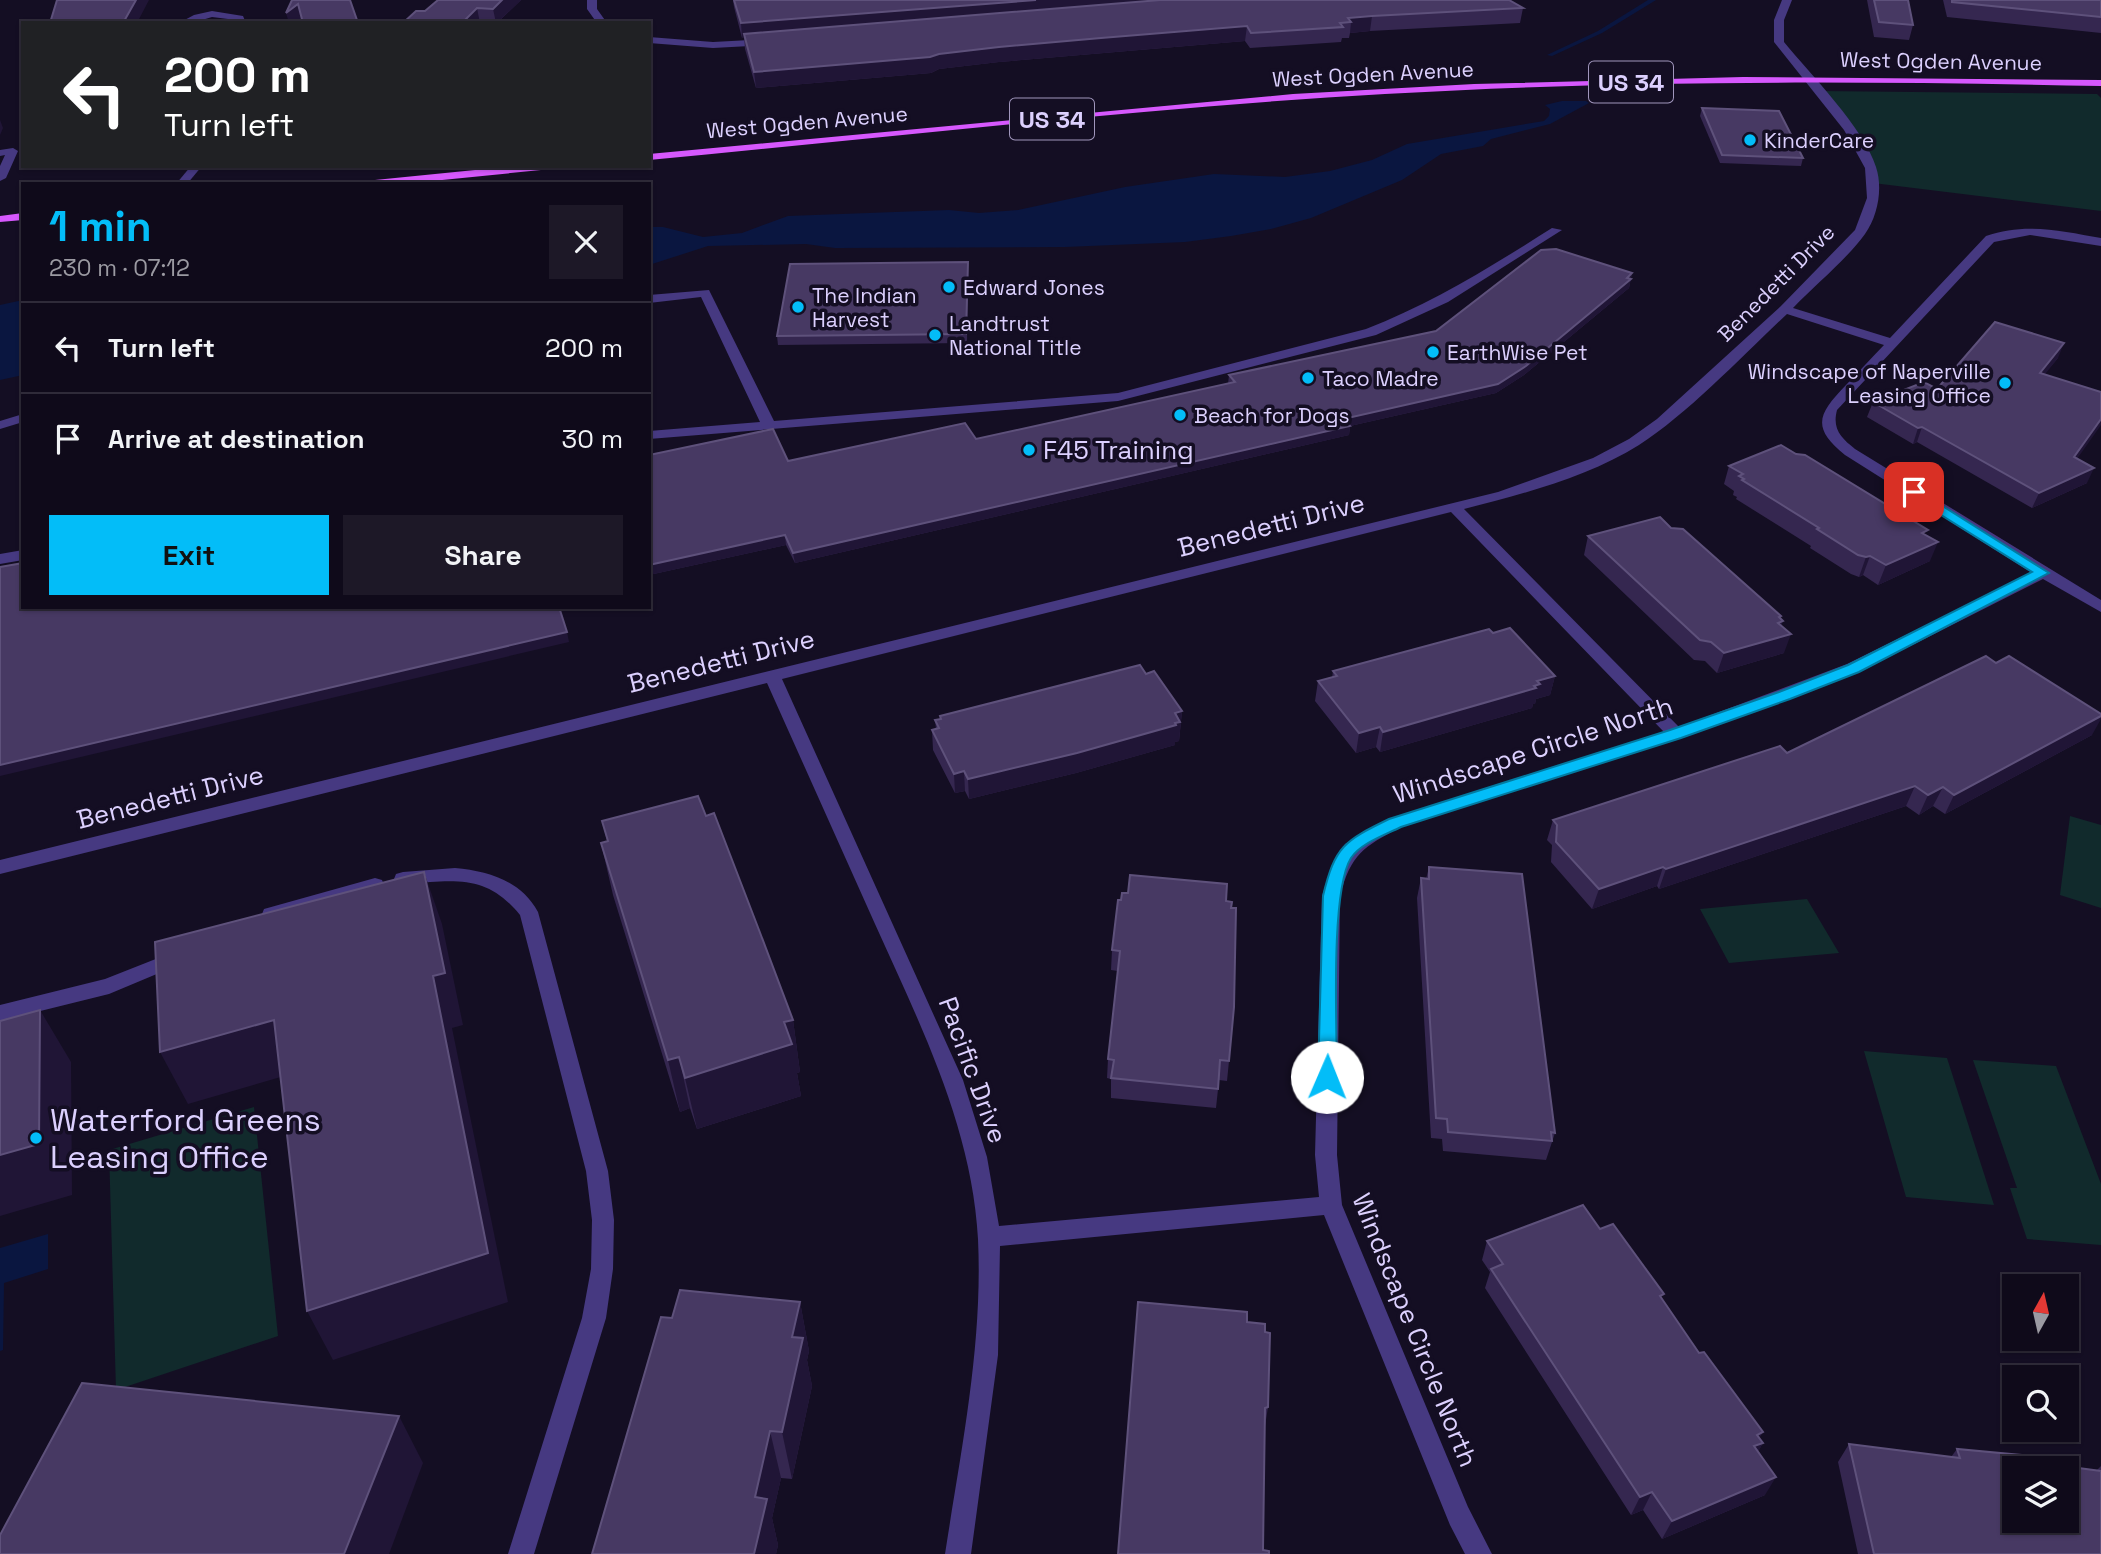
<!DOCTYPE html>
<meta charset="utf-8">
<style>
body{margin:0;font-family:"Space Grotesk",sans-serif;background:#1d1827;color:#f1f3f6;height:100vh;display:flex;flex-direction:column;font-size:26px;white-space:nowrap}
*{box-sizing:border-box;margin:0}
p{font-size:23px;color:#9b9aa2}
.icon{flex:none;width:38px;height:38px;fill:none;stroke:currentColor;stroke-width:2;stroke-linecap:round;stroke-linejoin:round}
.map{position:relative;flex:1;overflow:hidden}
.sheet{position:absolute;left:21px;top:182px;width:630px;height:427px;display:flex;flex-direction:column;background:#0f0a1a;border-radius:0px;box-shadow:0 2px 5px #0004,0 0 0 2px #2f2b39}
.sheet>*{flex:none}
.hud{position:absolute;left:21px;top:21px;width:630px;height:147px;border-radius:0px;box-shadow:0 2px 5px #0004,0 0 0 2px #2f2b39;background:#202124;color:#fff;overflow:hidden}
.needle{width:46px;rotate:8deg}
.tools{position:absolute;left:2002px;top:1274px;display:grid;gap:14px}
.tools a{display:grid;place-items:center;width:77px;height:77px;border-radius:0px;background:#0f0a1a;box-shadow:0 2px 5px #0004,0 0 0 2px #2f2b39;font-size:35px}
.pin{position:absolute;display:grid;place-items:center;width:60px;height:60px;color:#fff;margin:-30px;border-radius:14px;box-shadow:0 4px 10px #0006}
.me{position:absolute;width:77px;margin:-38px;rotate:1deg;stroke-linejoin:round;filter:drop-shadow(0 0 5px #0008)}
.turn{display:flex;align-items:center;gap:24px;height:147px;padding:0 28px;font-size:32px}
.turn .icon{width:91px;height:91px;stroke-width:2.5}
.turn b{display:block;font-size:49px;line-height:60px}
.round{display:grid;place-items:center;flex:none;width:74px;height:74px;border-radius:0px;background:#1d1827}
.head{display:flex;align-items:center;justify-content:space-between;height:119px;padding:0 28px}
h1{font-size:42px;font-weight:700;line-height:52px;color:#03bdf8}
.primary-button{display:flex;gap:14px;margin-top:auto;padding:14px 28px}
.primary-button a{flex:1;height:80px;border-radius:0px;background:#03bdf8;color:#111;font-size:28px;font-weight:700;line-height:80px;text-align:center}
.primary-button a+a{background:#1d1827;color:#f1f3f6}
ul{padding:0;list-style:none}
li{display:flex;align-items:center;gap:21px;height:91px;padding:0 28px;border-top:2px solid #2f2b39}
li div{flex:1}
li b{display:block;font-size:26px}
li em{font-style:normal}
.map>svg:first-child{display:block}
.green{fill:#112a2c}
.water{fill:#0a1640}
.lines{fill:none;stroke-linecap:round;stroke-linejoin:round}
.stream{fill:#0a1640;fill-rule:evenodd}
.service{fill:#463981;fill-rule:evenodd}
.minor{fill:#463981;fill-rule:evenodd}
.primary{fill:#d658fd;fill-rule:evenodd}
.wall{fill:#352750}
.shaded-wall{fill:#201536}
.building{fill:#473963;stroke:#5e517b;stroke-width:2;fill-rule:evenodd}
.route{fill:#03bdf8;stroke:#027ba1;stroke-width:2}
.poi-dot{fill:#03bdf8;stroke:#140e23;stroke-width:2.5}
.labels{text-anchor:middle;dominant-baseline:central;stroke-width:7;stroke-linejoin:round;paint-order:stroke}
.far-street-label{font-size:21px;fill:#dcd0fe;stroke:#140e23}
.far-poi-label{font-size:21px;fill:#dcd0fe;stroke:#140e23;text-anchor:start}
.shield{fill:#140e23;stroke:#a096bc;stroke-width:2}
.shield-label{font-size:24px;font-weight:bold;fill:#dcd0fe}
.poi-label{font-size:26px;fill:#dcd0fe;stroke:#140e23;text-anchor:start}
.street-label{font-size:26px;fill:#dcd0fe;stroke:#140e23}
.near-poi-label{font-size:32px;fill:#dcd0fe;stroke:#140e23;text-anchor:start}
</style>
<div class="map">
<svg width="2101" height="1554" viewBox="0 0 2101 1554">
<rect width="100%" height="100%" fill="#140e23"/>
<g class="green">
<polygon points="1817,91 2097,94 2101,98 2101,211 1873,183 1867,162"/>
<polygon points="2070,816 2101,825 2101,908 2060,895"/>
<polygon points="1807,899 1839,953 1729,963 1700,909"/>
<polygon points="1864,1051 1947,1058 1994,1205 1906,1197"/>
<polygon points="1973,1060 2056,1066 2101,1184 2101,1245 2027,1239 2010,1188 2017,1188"/>
<polygon points="254,1107 278,1336 116,1390 109,1150"/>
</g>
<g class="water">
<polygon points="1586,101 1589,103 1550,124 1491,139 1483,146 1441,154 1402,180 1311,218 1271,229 1231,236 1185,242 1065,247 835,248 806,244 708,246 649,265 649,227 663,227 703,237 742,233 788,216 949,210 979,213 1018,210 1125,187 1214,174 1285,177 1330,171 1372,160 1407,144 1544,121 1549,116 1550,109 1545,105 1562,101"/>
<polygon points="23,300 23,375 0,380 0,305"/>
<polygon points="48,1234 48,1269 4,1283 3,1350 0,1351 0,1248"/>
</g>
<g class="lines">
<polygon class="stream" points="1648,0 1656,0 1602,33 1552,56 1547,55 1598,31"/>
<g class="service">
<polygon points="13,148 18,151 6,178 0,181 0,166 5,155 0,156 0,150"/>
<polygon points="191,166 202,166 187,184 176,184"/>
<path d="M1552,228l10,2 -114,72 -72,33 -258,66 -469,38v-8l111,-9 -59,-125 -52,6v-8l60,-5 65,131 344,-28 248,-64c67,-26 126,-63 186,-101z"/>
<polygon points="23,414 23,422 0,429 0,421"/>
<polygon points="23,550 23,560 0,564 0,554"/>
<path d="M455,868c34,3 66,13 83,44l70,259 6,49 -1,49 -7,49 -72,236h-26l74,-236 9,-49 1,-49 -6,-49 -66,-256c-26,-32 -50,-36 -90,-33 -11,1 -23,5 -34,2l-2,-5 2,-5 7,-2z"/>
<polygon points="375,878 382,880 384,885 382,890 271,921 264,919 262,914 264,909"/>
<polygon points="176,951 183,953 186,958 183,963 109,994 0,1021 0,1005 105,979"/>
</g>
<g class="minor">
<polygon points="587,0 597,0 597,9 607,23 597,23 587,9"/>
<path d="M1782,0h10l-8,20v22c26,32 80,86 92,125 7,21 2,49 -11,67 -20,27 -49,50 -72,74l97,30 96,-102c39,-14 76,-5 115,2v8l-71,-11 -36,7 -157,168c-5,19 4,28 18,39l246,151v12l-58,-33 -184,93 -69,27 -108,39 -281,89c-38,20 -50,27 -61,69l-3,259 5,50 126,302 24,47h-27l-15,-29 -126,-310 -324,31 -2,109 -27,199h-26c16,-104 38,-209 33,-315 -6,-112 -58,-215 -103,-315 -36,-80 -72,-161 -108,-241l-767,191v-14l1498,-368 95,-34 36,-19 28,-20 124,-113 74,-76 12,-32 -2,-30 -21,-38 -70,-88v-22zM1787,314l97,31c-13,13 -25,27 -38,40 -27,28 -36,42 -1,70l187,118 -185,91 -168,63 -215,-218c59,-15 124,-32 175,-64 50,-32 104,-90 148,-131zM1451,512l213,220 -275,87 -44,25 -14,23 -9,29 -7,259 4,42 -320,29 -12,-69 -24,-77 -181,-401z"/>
<polygon points="212,11 243,16 246,23 236,23 236,20 212,17 192,23 179,23 194,15"/>
<polygon points="649,37 713,42 767,39 772,42 767,45 713,48 649,43"/>
</g>
<g class="primary">
<path d="M1743,77l358,3v6c-239,-5 -478,-6 -716,8 -246,14 -491,43 -736,66v-6l644,-60 181,-10z"/>
<polygon points="514,166 556,166 551,169 402,184 360,184 365,181"/>
<polygon points="23,213 23,220 0,222 0,216"/>
</g>
</g>
<g class="wall">
<polygon points="438,0 521,0 497,23 403,23 425,11"/>
<polygon points="733,0 1509,0 1523,8 1520,23 1370,31 1350,33 1349,38 1342,38 1341,42 1250,48 1245,41 999,62 939,69 931,73 756,88 745,49 744,38 742,38 734,7"/>
<polygon points="1867,0 1908,0 1913,25 1909,40 1874,37"/>
<polygon points="1943,0 2101,0 2101,33 1947,17"/>
<polygon points="1702,108 1803,158 1801,166 1720,163 1700,116"/>
<polygon points="968,262 967,343 778,345 777,336"/>
<polygon points="1632,273 1629,288 1524,375 1496,393 1350,426 1349,435 795,563 786,545 649,575 649,455 788,461 976,439 1228,384 1229,375 1436,331"/>
<polygon points="2058,358 2044,374 2087,483 2032,508 1917,442 1913,444 1867,417 1873,402 1937,389"/>
<polygon points="1729,466 1926,535 1930,561 1878,585 1863,575 1859,577 1851,574 1810,548 1811,546 1736,499 1737,497 1733,495 1734,491 1724,484"/>
<polygon points="1671,528 1781,616 1781,618 1784,653 1717,673 1705,661 1694,660 1584,555 1588,536"/>
<polygon points="1493,633 1555,676 1550,695 1536,699 1535,704 1533,704 1532,708 1380,752 1376,747 1356,753 1315,701 1318,681 1332,678 1333,671"/>
<polygon points="1146,674 1182,711 1179,741 1175,742 1175,745 1076,773 969,799 965,791 955,793 933,750 932,730 936,729 935,720 940,719 940,716"/>
<polygon points="2092,735 1945,814 1933,806 1919,815 1906,806 1659,889 1657,886 1592,909 1551,862 1552,845 1547,840 1553,820 1787,753"/>
<polygon points="706,816 793,1020 800,1072 797,1073 801,1096 697,1129 690,1108 680,1112 613,895 601,843 607,841 602,821"/>
<polygon points="1429,867 1555,1133 1546,1160 1443,1151 1442,1139 1431,1138 1417,898 1421,878 1426,879"/>
<polygon points="1226,901 1229,1061 1227,1081 1219,1080 1216,1108 1111,1098 1111,1079 1107,1078 1108,1059 1118,971 1111,970 1112,950"/>
<polygon points="1600,1229 1662,1300 1699,1353 1763,1432 1759,1438 1763,1443 1758,1451 1765,1495 1662,1539 1643,1510 1631,1515 1485,1288 1490,1272 1482,1260 1487,1241"/>
<polygon points="800,1302 809,1351 807,1360 812,1386 792,1479 781,1478 772,1518 778,1545 776,1554 592,1554 672,1318"/>
<polygon points="1247,1322 1265,1332 1268,1407 1265,1426 1118,1554"/>
<polygon points="1849,1444 1951,1457 1957,1449 2034,1462 2097,1470 2101,1466 2101,1554 1858,1554 1838,1462"/>
</g>
<g class="shaded-wall">
<polygon points="136,0 149,0 137,23 123,23"/>
<polygon points="502,0 521,0 497,23 496,23 493,9"/>
<polygon points="1036,0 1224,0 744,34 744,38 742,38 741,23"/>
<polygon points="298,4 302,19 297,23 289,23 286,13"/>
<polygon points="477,8 480,23 462,23"/>
<polygon points="1372,16 1370,31 1350,33 1351,22 1348,18"/>
<polygon points="1247,26 1245,41 999,62 939,69 931,73 756,88 754,72 999,47"/>
<polygon points="0,120 3,128 0,135"/>
<polygon points="1632,273 1629,288 1524,375 1496,393 1350,426 1349,435 795,563 793,553 1343,419 1627,278"/>
<polygon points="2064,343 2058,358 2034,388 2040,373"/>
<polygon points="2101,419 2101,425 2067,473 2074,457"/>
<polygon points="1922,427 1917,442 1913,444 1918,428"/>
<polygon points="2094,468 2087,483 2032,508 2039,493"/>
<polygon points="785,535 786,545 649,575 649,565"/>
<polygon points="1938,542 1930,561 1878,585 1886,565"/>
<polygon points="1870,556 1863,575 1859,577 1866,557"/>
<polygon points="1781,616 1779,622 1783,621 1777,638 1791,634 1784,653 1717,673 1724,653"/>
<polygon points="567,632 569,642 0,776 0,765"/>
<polygon points="1555,676 1550,695 1536,699 1535,704 1533,704 1532,708 1380,752 1383,732"/>
<polygon points="1182,711 1179,741 1175,742 1175,745 1076,773 969,799 968,779"/>
<polygon points="2101,716 2101,719 2092,735 1945,814 1954,795"/>
<polygon points="1380,727 1376,747 1356,753 1359,733"/>
<polygon points="964,771 965,791 955,793 954,774"/>
<polygon points="1915,786 1906,806 1659,889 1666,869"/>
<polygon points="1943,787 1933,806 1919,815 1928,795"/>
<polygon points="1663,867 1657,886 1592,909 1599,889"/>
<polygon points="424,872 442,924 463,1025 452,1028 508,1302 333,1360 307,1311 433,976"/>
<polygon points="40,1010 71,1062 72,1195 0,1216 0,1155"/>
<polygon points="274,1020 298,1072 188,1104 160,1052"/>
<polygon points="793,1020 800,1072 797,1073 801,1096 697,1129 685,1078 784,1022"/>
<polygon points="679,1057 690,1108 680,1112 668,1060"/>
<polygon points="800,1302 809,1351 807,1360 812,1386 792,1479 782,1432 792,1337"/>
<polygon points="399,1416 423,1463 389,1554 344,1554"/>
<polygon points="770,1431 781,1478 772,1518 778,1545 776,1554 754,1554 755,1497"/>
<polygon points="1763,1432 1754,1446 1763,1443 1753,1461 1744,1464 1752,1450 1747,1453 1757,1435"/>
<polygon points="1776,1477 1765,1495 1662,1539 1672,1521"/>
<polygon points="1652,1492 1643,1510 1631,1515 1640,1497"/>
</g>
<g class="building">
<polygon points="57,0 136,0 123,23 50,23"/>
<polygon points="292,0 350,0 358,23 303,23 298,4 286,13"/>
<polygon points="438,0 502,0 493,9 477,8 462,23 403,23 416,11 425,11"/>
<polygon points="734,0 1036,0 741,23"/>
<polygon points="1160,0 1509,0 1523,8 1372,16 1348,18 1351,22 1340,23 1343,27 1251,33 1247,26 1101,38 999,47 939,54 930,57 754,72 744,34"/>
<polygon points="1874,0 1908,0 1913,25 1879,22"/>
<polygon points="1952,0 2101,0 2101,17 1952,2"/>
<polygon points="1702,108 1779,111 1803,158 1722,155"/>
<polygon points="1556,249 1632,273 1627,278 1631,279 1526,366 1498,384 1343,419 1350,426 793,553 785,535 649,565 649,455 773,429 788,461 965,423 976,439 1235,382 1229,375 1436,331 1541,250"/>
<polygon points="968,262 966,334 777,336 790,264"/>
<polygon points="1995,322 2064,343 2040,373 2101,392 2101,419 2074,457 2094,468 2039,493 1922,427 1918,428 1873,402 1924,382 1937,389"/>
<polygon points="1781,445 1796,454 1805,455 1928,530 1922,533 1938,542 1886,565 1870,556 1866,557 1858,555 1817,529 1819,528 1742,480 1744,479 1739,476 1743,474 1729,466"/>
<polygon points="1660,517 1671,528 1683,529 1781,616 1779,617 1783,621 1778,623 1791,634 1724,653 1711,642 1700,640 1588,536"/>
<polygon points="23,563 23,607 559,607 567,632 0,765 0,567"/>
<polygon points="1510,628 1555,676 1537,681 1540,684 1534,686 1536,688 1383,732 1380,727 1359,733 1318,681 1337,676 1333,671 1482,631 1489,629 1493,633"/>
<polygon points="1986,656 1996,663 2009,656 2101,714 2101,716 1954,795 1943,787 1928,795 1915,786 1666,869 1663,867 1599,889 1556,842 1557,825 1553,820 1780,746 1787,753"/>
<polygon points="1140,665 1146,674 1154,671 1182,711 1175,713 1180,722 1175,723 1176,725 1077,753 968,779 964,771 954,774 932,730 939,728 935,720 941,719 940,716"/>
<polygon points="698,796 706,816 714,813 759,930 793,1020 784,1022 792,1044 685,1078 679,1057 668,1060 601,843 608,841 602,821"/>
<polygon points="1429,867 1522,874 1555,1133 1551,1132 1552,1141 1448,1132 1447,1119 1436,1118 1421,878 1429,879"/>
<polygon points="424,872 445,973 433,976 488,1253 307,1311 274,1020 160,1052 155,942"/>
<polygon points="1130,875 1227,884 1226,901 1232,902 1231,908 1236,908 1234,1007 1229,1061 1220,1060 1218,1089 1111,1078 1114,1060 1108,1059 1120,951 1112,950 1118,900 1121,900 1122,893 1128,893"/>
<polygon points="40,1010 39,1144 0,1155 0,1021"/>
<polygon points="1583,1205 1600,1229 1613,1224 1664,1294 1660,1296 1699,1353 1704,1352 1763,1432 1757,1435 1763,1443 1754,1446 1776,1477 1672,1521 1652,1492 1640,1497 1491,1269 1503,1264 1487,1241"/>
<polygon points="680,1290 800,1302 792,1337 803,1338 782,1432 770,1431 755,1497 767,1499 754,1554 592,1554 661,1317 672,1318"/>
<polygon points="1138,1302 1247,1312 1247,1322 1265,1324 1265,1332 1270,1333 1268,1407 1265,1408 1263,1550 1269,1551 1269,1554 1118,1554"/>
<polygon points="82,1383 399,1416 344,1554 0,1554 0,1535"/>
<path d="M1849,1444l111,14 -3,-9 75,7 2,6 67,9v83h-227zM2014,1468h53v53h-53z"/>
</g>
<path class="route" d="M1914,488l135,85 -190,99 -69,27 -109,39 -280,89c-16,8 -40,16 -50,31 -21,34 -14,173 -14,219l-3,6 -7,2 -6,-2 -3,-6 5,-181c12,-50 21,-55 66,-77l281,-89 109,-38 69,-27 184,-93 -123,-77 -2,-3z"/>
<g class="poi-dot">
<circle cx="1750" cy="140" r="7"/>
<circle cx="949" cy="287" r="7"/>
<circle cx="798" cy="307" r="7"/>
<circle cx="935" cy="335" r="7"/>
<circle cx="1433" cy="352" r="7"/>
<circle cx="1308" cy="378" r="7"/>
<circle cx="2005" cy="383" r="7"/>
<circle cx="1180" cy="415" r="7"/>
<circle cx="1029" cy="450" r="7"/>
<circle cx="36" cy="1138" r="7"/>
</g>
<g class="labels">
<g class="far-street-label">
<text transform="translate(1941 61) rotate(1)">West Ogden Avenue</text>
<text transform="translate(1373 74) rotate(-3)">West Ogden Avenue</text>
<text transform="translate(807 122) rotate(-5)">West Ogden Avenue</text>
<text transform="translate(1776 283) rotate(-45)">Benedetti Drive</text>
</g>
<g class="far-poi-label">
<text x="1764" y="140">KinderCare</text>
<text x="963" y="287">Edward Jones</text>
<text x="812" y="295">The Indian<tspan x="812" dy="24">Harvest</tspan></text>
<text x="949" y="323">Landtrust<tspan x="949" dy="24">National Title</tspan></text>
<text x="1447" y="352">EarthWise Pet</text>
<text x="1991" y="371" text-anchor="end">Windscape of Naperville<tspan x="1991" dy="24">Leasing Office</tspan></text>
<text x="1322" y="378">Taco Madre</text>
<text x="1194" y="415">Beach for Dogs</text>
</g>
<g class="shield">
<rect x="1589" y="61.5" width="84" height="41" rx="5"/>
<rect x="1010" y="98.5" width="84" height="41" rx="5"/>
</g>
<g class="shield-label">
<text x="1631" y="82">US 34</text>
<text x="1052" y="119">US 34</text>
</g>
<g class="poi-label">
<text x="1043" y="450">F45 Training</text>
</g>
<g class="street-label">
<text transform="translate(1271 525) rotate(-14)">Benedetti Drive</text>
<text transform="translate(721 661) rotate(-14)">Benedetti Drive</text>
<text transform="translate(1533 750) rotate(-18)">Windscape Circle North</text>
<text transform="translate(170 797) rotate(-14)">Benedetti Drive</text>
<text transform="translate(973 1070) rotate(70)">Pacific Drive</text>
<text transform="translate(1415 1330) rotate(68)">Windscape Circle North</text>
</g>
<g class="near-poi-label">
<text x="50" y="1120">Waterford Greens<tspan x="50" dy="37">Leasing Office</tspan></text>
</g>
</g>
</svg>
<div class="tools">
<a><svg class="needle" viewBox="-14 -14 28 28"><path d="M0-13l5 13h-10z" fill="#e53935"/><path d="M0 13l5-13h-10z" fill="#9b9aa2"/></svg></a>
<a><svg class="icon" aria-label="search" viewBox="0 0 24 24"><circle cx="10" cy="10" r="6"/><path d="M15 15l6 6"/></svg></a>
<a><svg class="icon" aria-label="layers" viewBox="0 0 24 24"><path d="M12 4l9 5-9 5-9-5zM3 14l9 5 9-5"/></svg></a>
</div>
<div class="pin" style="left:1914px;top:492px;background:#d93025"><svg class="icon" aria-label="arrive" viewBox="0 0 24 24"><path d="M6 21V4h12l-3 4 3 4H6"/></svg></div>
<svg class="me" style="left:1327px;top:1077px" viewBox="-20 -20 40 40"><circle r="19" fill="#fff"/><path d="M0-13L10 11 0 6-10 11z" fill="#03bdf8"/></svg>
<div class="hud">
<div class="turn"><svg class="icon" aria-label="left" viewBox="0 0 24 24"><path d="M17 20v-9H6M10 6l-5 5 5 5"/></svg><div><b>200 m</b>Turn left</div></div>
</div>
<section class="sheet">
<div class="head"><div><h1>1 min</h1><p>230 m · 07:12</p></div><a class="round"><svg class="icon" aria-label="close" viewBox="0 0 24 24"><path d="M6 6l12 12M18 6L6 18"/></svg></a></div>
<ul>
<li><svg class="icon" aria-label="left" viewBox="0 0 24 24"><path d="M17 20v-9H6M10 6l-5 5 5 5"/></svg><div><b>Turn left</b></div><em>200 m</em></li>
<li><svg class="icon" aria-label="arrive" viewBox="0 0 24 24"><path d="M6 21V4h12l-3 4 3 4H6"/></svg><div><b>Arrive at destination</b></div><em>30 m</em></li>
</ul>
<div class="primary-button"><a>Exit</a><a>Share</a></div>
</section>
</div>
